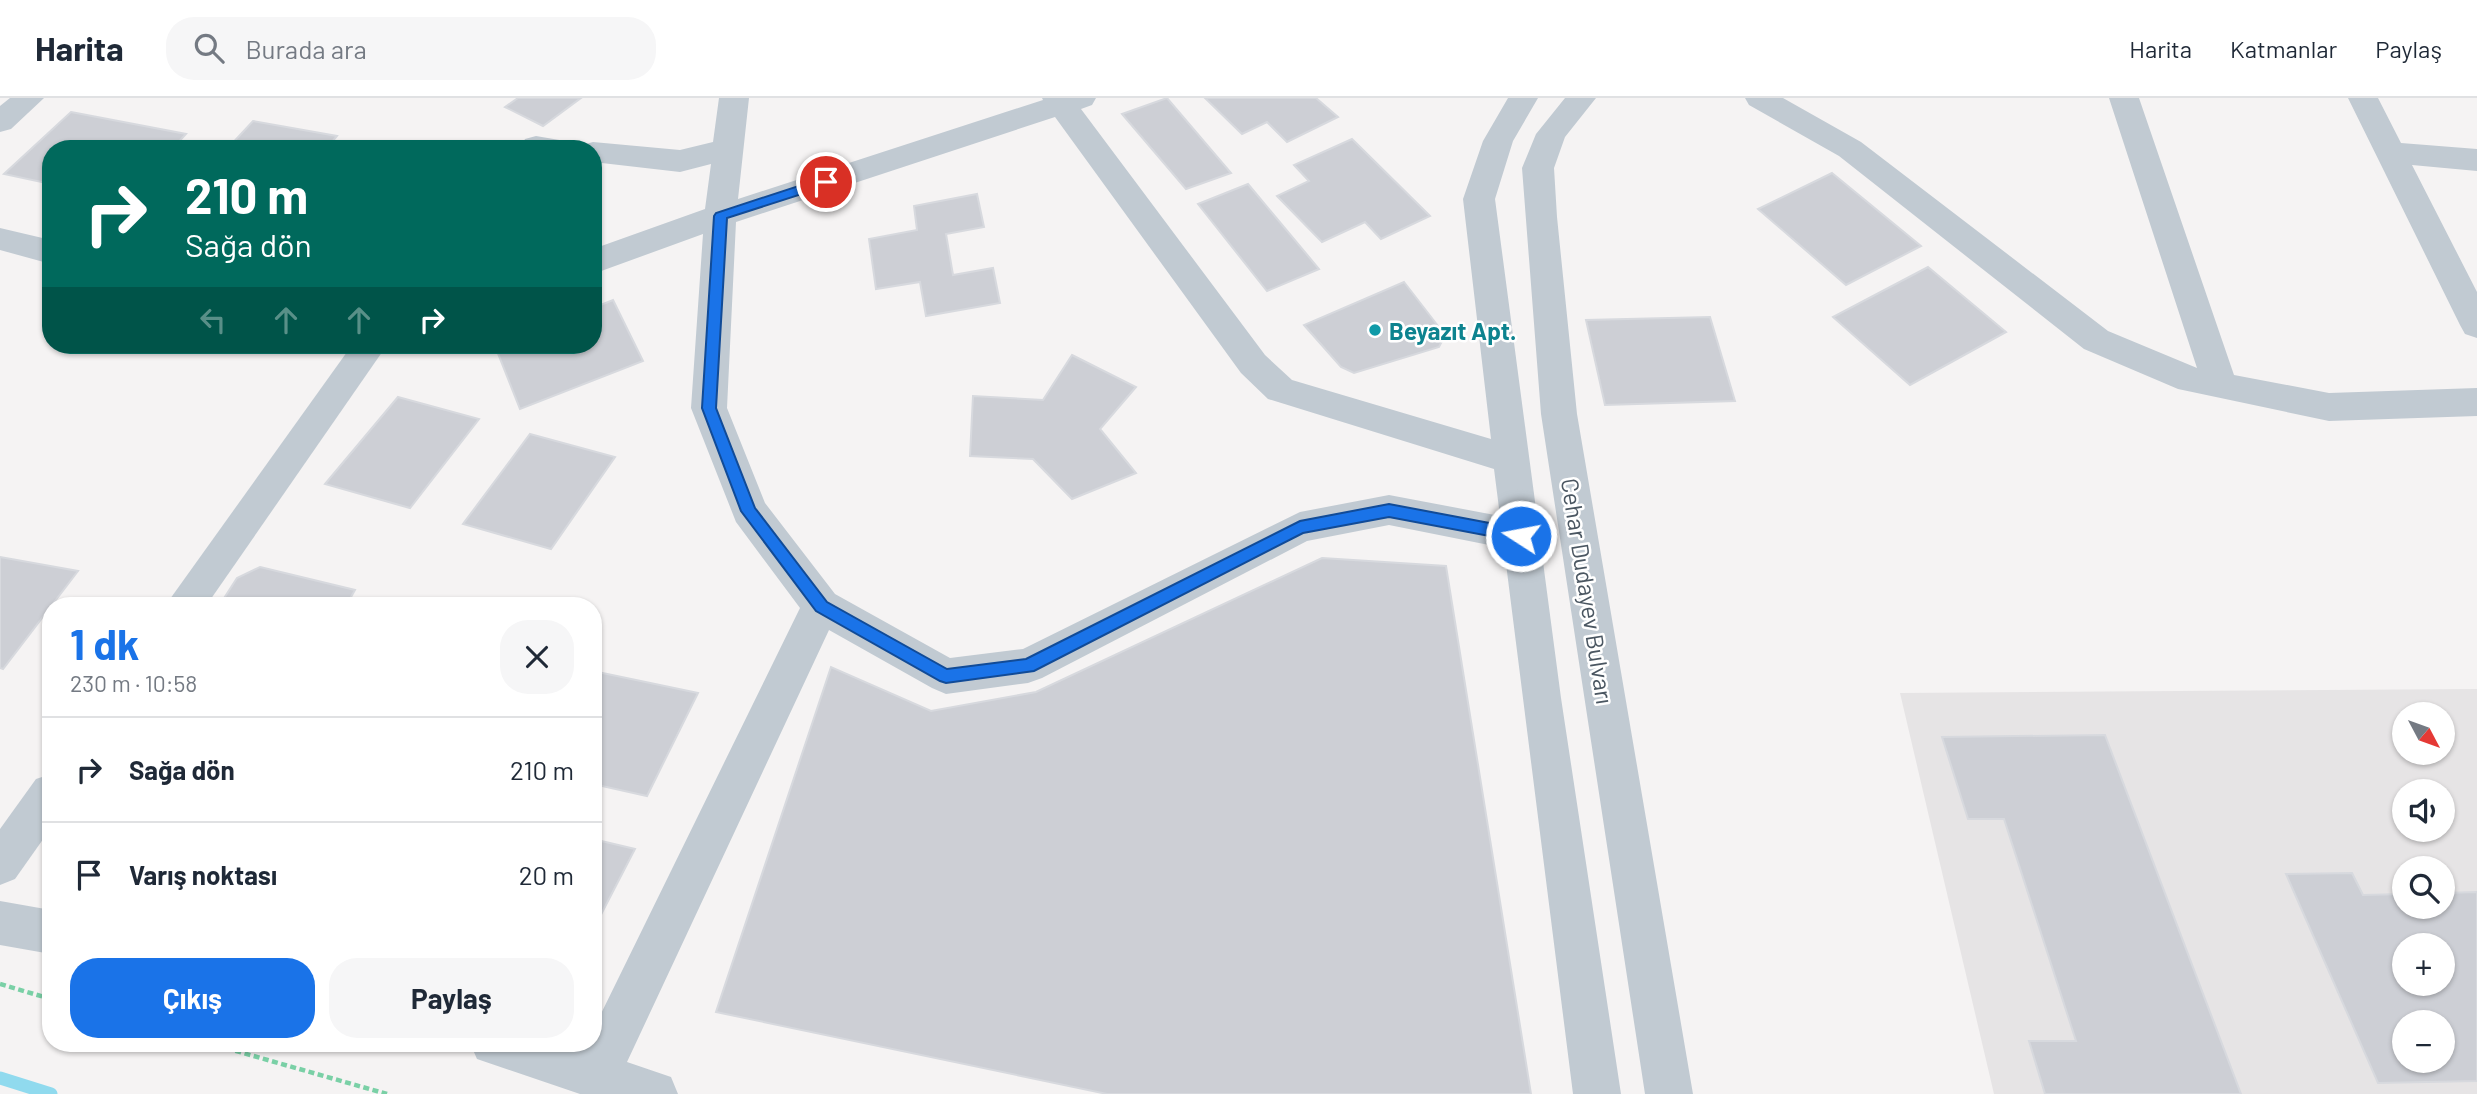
<!DOCTYPE html>
<html lang="tr">
<meta charset="utf-8">
<style>
body{margin:0;font-family:Barlow,sans-serif;background:#f6f6f7;color:#1f2937;height:100vh;display:flex;flex-direction:column;font-size:26px;white-space:nowrap}
*{box-sizing:border-box;margin:0}
p{font-size:23px;color:#747a83}
.icon{flex:none;width:38px;height:38px;fill:none;stroke:currentColor;stroke-width:2;stroke-linecap:round;stroke-linejoin:round}
.map{position:relative;flex:1;overflow:hidden}
.panel{position:absolute;left:42px;top:499px;width:560px;height:455px;display:flex;flex-direction:column;background:#fff;border-radius:28px;box-shadow:0 2px 5px #0004}
.panel>*{flex:none}
.hud{position:absolute;left:42px;top:42px;width:560px;height:214px;border-radius:28px;box-shadow:0 2px 5px #0004;background:#00695c;color:#fff;overflow:hidden}
.needle{width:46px;rotate:131deg}
.buttons{position:absolute;left:2392px;top:604px;display:grid;gap:14px}
.buttons a{display:grid;place-items:center;width:63px;height:63px;border-radius:50%;background:#fff;box-shadow:0 2px 5px #0004;font-size:35px}
.pin{position:absolute;display:grid;place-items:center;width:60px;height:60px;color:#fff;margin:-30px;border:4px solid #fff;border-radius:50%;box-shadow:0 2px 7px #0007}
.me{position:absolute;width:77px;margin:-38px;rotate:281deg;stroke-linejoin:round;filter:drop-shadow(0 0 5px #0008)}
.turn{display:flex;align-items:center;gap:24px;height:147px;padding:0 28px;font-size:32px}
.turn .icon{width:91px;height:91px;stroke-width:2.5}
.turn b{display:block;font-size:49px;line-height:60px}
.lanes{display:flex;align-items:center;height:66px;padding:0 28px;background:#0003;justify-content:center;gap:35px;direction:ltr}
.lanes .off{opacity:.35}
.round{display:grid;place-items:center;flex:none;width:74px;height:74px;border-radius:28px;background:#f6f6f7}
.overview{display:flex;align-items:center;justify-content:space-between;height:119px;padding:0 28px}
h1{font-size:42px;font-weight:700;line-height:52px;color:#1a73e8}
.action{display:flex;gap:14px;margin-top:auto;padding:14px 28px}
.action a{flex:1;height:80px;border-radius:28px;background:#1a73e8;color:#fff;font-size:28px;font-weight:700;line-height:80px;text-align:center}
.action a+a{background:#f6f6f7;color:#1f2937}
ul{padding:0;list-style:none}
li{display:flex;align-items:center;gap:21px;height:105px;padding:0 28px;border-top:2px solid #e0e1e3}
li div{flex:1}
li b{display:block;font-size:26px}
li em{font-style:normal}
header{display:flex;align-items:center;gap:42px;box-sizing:border-box;height:98px;padding:0 35px;background:#fff;border-bottom:2px solid #e0e1e3}
header strong{font-size:33px}
nav{display:flex;gap:38px;margin-inline-start:auto;font-size:24px}
.search{width:490px;height:63px;background:#f6f6f7;display:flex;align-items:center;gap:18px;box-sizing:border-box;padding:0 24px;border-radius:28px;color:#747a83;font-size:26px}
.map>svg:first-child{display:block}
.education{fill:#e6e4e5;fill-rule:evenodd}
.lines{fill:none;stroke-linecap:round;stroke-linejoin:round}
.stream{stroke:#90daee;stroke-width:13}
.building{fill:#cdcfd5;stroke:#d7d9de;stroke-width:2;fill-rule:evenodd}
.path{stroke:#7ad0a6;stroke-width:4.5;stroke-dasharray:6 3.5;stroke-linecap:butt}
.minor{fill:#c1cad2;fill-rule:evenodd}
.route{fill:#1a73e8;stroke:#114b97;stroke-width:2}
.culture-dot{fill:#0f9aa8;stroke:#fff;stroke-width:2.5}
.labels{text-anchor:middle;dominant-baseline:central;stroke-width:5;stroke-linejoin:round;paint-order:stroke}
.culture-label{font-size:24px;font-weight:bold;fill:#0d838f;stroke:#fff;text-anchor:start}
.street-label{font-size:24px;fill:#4a5661;stroke:#fff}
</style>
<header>
<strong>Harita</strong>
<div class="search"><svg class="icon" aria-label="search" viewBox="0 0 24 24"><circle cx="10" cy="10" r="6"/><path d="M15 15l6 6"/></svg>Burada ara</div>
<nav><a>Harita</a><a>Katmanlar</a><a>Paylaş</a></nav>
</header>
<div class="map">
<svg width="2477" height="996" viewBox="0 0 2477 996">
<rect width="100%" height="100%" fill="#f5f3f3"/>
<path class="education" d="M2477,591v405h-483l-94,-401zM2404,616h39v38h-39zM2404,693h39v39h-39zM2404,770h39v38h-39zM2404,847h39v39h-39zM2404,924h39v38h-39z"/>
<g class="lines">
<polyline class="stream" points="0,980 51,996"/>
</g>
<g class="building">
<polygon points="518,0 581,0 543,28 505,9"/>
<polygon points="1167,0 1231,75 1186,91 1122,16"/>
<polygon points="1205,0 1316,0 1338,19 1287,44 1267,24 1242,36"/>
<polygon points="71,14 186,36 172,51 51,51 51,86 4,76"/>
<polygon points="253,23 337,38 326,51 227,51"/>
<polygon points="1352,41 1430,118 1381,141 1365,124 1322,144 1277,98 1309,83 1294,67"/>
<polygon points="1832,75 1921,148 1846,187 1758,111"/>
<polygon points="1248,86 1319,171 1267,193 1198,106"/>
<polygon points="977,96 984,129 946,136 953,177 993,170 1000,205 926,218 920,184 876,191 869,141 917,132 914,108"/>
<polygon points="1928,169 2006,234 1910,287 1833,219"/>
<polygon points="1404,184 1445,237 1439,249 1354,275 1341,269 1304,227"/>
<polygon points="613,202 643,263 520,311 495,248 593,247 593,210"/>
<polygon points="1710,219 1735,303 1605,307 1586,222"/>
<polygon points="1072,257 1136,289 1100,331 1136,375 1072,401 1033,361 970,358 973,298 1043,302"/>
<polygon points="398,299 479,321 410,410 325,386"/>
<polygon points="530,336 615,359 551,451 463,426"/>
<polygon points="0,459 78,473 3,571 0,570"/>
<polygon points="1322,460 1446,468 1531,996 1107,996 716,914 831,569 931,613 1036,594"/>
<polygon points="260,469 355,492 346,508 219,508 237,480"/>
<polygon points="593,573 698,595 647,698 593,686"/>
<polygon points="2105,637 2241,996 2045,996 2029,943 2076,943 2004,721 1968,721 1942,639"/>
<polygon points="593,741 635,751 593,832"/>
<path d="M2352,775l11,22 41,-1v12h39v-13l34,-1v189l-99,2 -92,-209zM2404,847h39v39h-39zM2404,924h39v38h-39z"/>
</g>
<g class="lines">
<g class="path">
<polyline points="0,886 51,901"/>
<polyline points="208,945 387,996"/>
</g>
<g class="minor">
<polygon points="10,0 44,0 11,31 0,34 0,8"/>
<path d="M719,0h30l-11,101 305,-99 -1,-2h54l-4,7 -11,4 184,246 27,25 199,59 -28,-240 20,-58 25,-43h30l-25,43 -18,58 66,499 60,396h-48l-69,-546 -115,-23 -82,16 -265,137 -14,5 -82,11 -14,-6 -103,-58 -202,432 44,15 7,17h-98l-103,-35 -7,-16h97l17,6 3,-6h6v-13l207,-422 -64,-86 -45,-114 12,-174 -110,40v-25l112,-40 6,-45 -31,8 -87,-10v-13h-13l2,-4 11,-3 87,8 33,-8zM1055,19l186,256 27,26 226,70 6,47 -111,-21 -89,17 -277,137 -73,9 -115,-64 -70,-91 -38,-95 9,-186z"/>
<polygon points="1565,0 1596,0 1565,39 1554,70 1557,119 1577,316 1693,996 1645,996 1541,316 1522,70 1536,36"/>
<polygon points="1745,0 1783,0 1861,44 2108,233 2197,270 2109,0 2139,0 2234,277 2329,295 2477,290 2477,318 2329,323 2178,291 2084,251 1839,58 1749,7"/>
<polygon points="2348,0 2378,0 2401,45 2477,51 2477,73 2412,67 2477,194 2477,240 2465,236 2460,227"/>
<polygon points="536,38 571,44 575,51 522,51 521,48 525,41"/>
<polygon points="0,130 51,142 51,166 0,152"/>
<polygon points="352,247 387,247 206,508 165,508"/>
<polygon points="51,676 51,730 15,781 0,787 0,731 36,681"/>
<polygon points="0,803 51,812 51,856 0,847"/>
</g>
</g>
<polygon class="route" points="826,79 832,84 830,87 727,120 716,310 755,410 827,504 947,571 1026,561 1300,423 1389,406 1521,431 1528,438 1526,442 1521,444 1389,419 1303,435 1034,573 946,585 940,583 816,513 741,413 702,310 714,118 716,115"/>
<circle class="culture-dot" cx="1375" cy="232" r="7"/>
<g class="labels">
<g class="culture-label">
<text x="1389" y="232">Beyazıt Apt.</text>
</g>
<g class="street-label">
<text transform="translate(1588 493) rotate(81)">Cehar Dudayev Bulvarı</text>
</g>
</g>
</svg>
<div class="buttons">
<a><svg class="needle" viewBox="-14 -14 28 28"><path d="M0-13l5 13h-10z" fill="#e53935"/><path d="M0 13l5-13h-10z" fill="#747a83"/></svg></a>
<a><svg class="icon" aria-label="sound" viewBox="0 0 24 24"><path d="M4 9h4l5-4v14l-5-4H4zM17 9q2 3 0 6"/></svg></a>
<a><svg class="icon" aria-label="search" viewBox="0 0 24 24"><circle cx="10" cy="10" r="6"/><path d="M15 15l6 6"/></svg></a>
<a>+</a>
<a>−</a>
</div>
<div class="pin" style="left:826px;top:84px;background:#d93025"><svg class="icon" aria-label="arrive" viewBox="0 0 24 24"><path d="M6 21V4h12l-3 4 3 4H6"/></svg></div>
<svg class="me" style="left:1521px;top:438px" viewBox="-20 -20 40 40"><circle r="17" fill="#1a73e8" stroke="#fff" stroke-width="3"/><path d="M0-11L8 9 0 5-8 9z" fill="#fff"/></svg>
<div class="hud">
<div class="turn"><svg class="icon" aria-label="right" viewBox="0 0 24 24"><path d="M7 20v-9h11M14 6l5 5-5 5"/></svg><div><b>210 m</b>Sağa dön</div></div>
<div class="lanes"><svg class="icon off" aria-label="left" viewBox="0 0 24 24"><path d="M17 20v-9H6M10 6l-5 5 5 5"/></svg><svg class="icon off" aria-label="ahead" viewBox="0 0 24 24"><path d="M12 20V5M6 11l6-6 6 6"/></svg><svg class="icon off" aria-label="ahead" viewBox="0 0 24 24"><path d="M12 20V5M6 11l6-6 6 6"/></svg><svg class="icon" aria-label="right" viewBox="0 0 24 24"><path d="M7 20v-9h11M14 6l5 5-5 5"/></svg></div>
</div>
<section class="panel">
<div class="overview"><div><h1>1 dk</h1><p>230 m · 10:58</p></div><a class="round"><svg class="icon" aria-label="close" viewBox="0 0 24 24"><path d="M6 6l12 12M18 6L6 18"/></svg></a></div>
<ul>
<li><svg class="icon" aria-label="right" viewBox="0 0 24 24"><path d="M7 20v-9h11M14 6l5 5-5 5"/></svg><div><b>Sağa dön</b></div><em>210 m</em></li>
<li><svg class="icon" aria-label="arrive" viewBox="0 0 24 24"><path d="M6 21V4h12l-3 4 3 4H6"/></svg><div><b>Varış noktası</b></div><em>20 m</em></li>
</ul>
<div class="action"><a>Çıkış</a><a>Paylaş</a></div>
</section>
</div>
